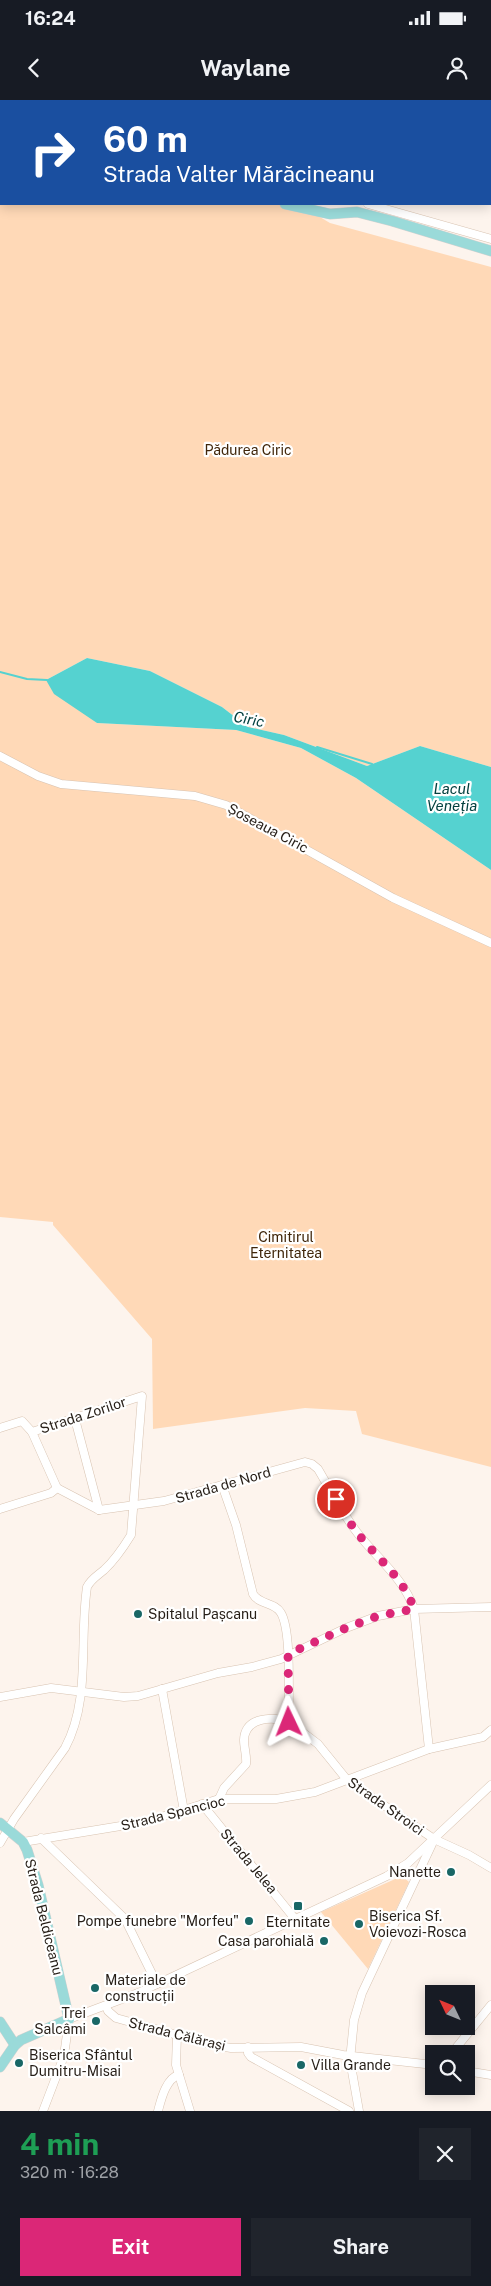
<!DOCTYPE html>
<meta charset="utf-8">
<style>
body{margin:0;font-family:"Public Sans",sans-serif;background:#20242c;color:#f1f3f6;height:100vh;display:flex;flex-direction:column;font-size:19px;white-space:nowrap}
*{box-sizing:border-box;margin:0}
p{font-size:16px;color:#9ea1a6}
.icon{flex:none;width:28px;height:28px;fill:none;stroke:currentColor;stroke-width:2;stroke-linecap:round;stroke-linejoin:round}
.map{position:relative;height:2011px;overflow:hidden}
.sheet{display:flex;flex-direction:column;background:#171b24;flex:1}
.sheet>*{flex:none}
.hud{position:absolute;left:0px;top:0px;width:491px;height:105px;box-shadow:0 2px 12px #0003;background:#1a4fa0;color:#fff;overflow:hidden}
.needle{width:32px;rotate:313deg}
.fabs{position:absolute;left:425px;top:1885px;display:grid;gap:10px}
.fabs a{display:grid;place-items:center;width:50px;height:50px;border-radius:0px;background:#171b24;box-shadow:0 2px 12px #0003;font-size:25px}
.pin{position:absolute;display:grid;place-items:center;width:42px;height:42px;color:#fff;margin:-21px;border:2px solid #fff;border-radius:50%;box-shadow:0 1px 5px #0007}
.me{position:absolute;width:55px;margin:-28px;rotate:358deg;stroke-linejoin:round;filter:drop-shadow(0 0 4px #0008)}
.turn{display:flex;align-items:center;gap:18px;height:105px;padding:0 20px;font-size:22px}
.turn .icon{width:65px;height:65px;stroke-width:2.5}
.turn b{display:block;font-size:35px;line-height:42px}
.round{display:grid;place-items:center;flex:none;width:52px;height:52px;border-radius:0px;background:#20242c}
.summary{display:flex;align-items:center;justify-content:space-between;height:85px;padding:0 20px}
h1{font-size:30px;font-weight:700;line-height:38px;color:#1e9e55}
.cta{display:flex;gap:10px;margin-top:auto;padding:10px 20px}
.cta a{flex:1;height:58px;border-radius:0px;background:#db2777;color:#fff;font-size:20px;font-weight:700;line-height:58px;text-align:center}
.cta a+a{background:#20242c;color:#f1f3f6}
.status{display:flex;justify-content:space-between;align-items:center;height:35px;padding:0 25px;background:#171b24;direction:ltr}
.status svg{height:14px;fill:currentColor}
header{display:flex;justify-content:space-between;align-items:center;height:65px;padding:0 20px;background:#171b24;font-size:22px;font-weight:700}
.map>svg:first-child{display:block}
.green{fill:#ffd9b7}
.water{fill:#55d2d0}
.lines{fill:none;stroke-linecap:round;stroke-linejoin:round}
.stream{stroke:#55d2d0;stroke-width:2}
.minor-casing{stroke:#d8c3b1;stroke-width:9}
.major-casing{stroke:#d4d2d1;stroke-width:11}
.minor{stroke:#fff;stroke-width:8}
.major{stroke:#9adad9;stroke-width:10}
.route{stroke:#db2777;stroke-width:9;stroke-dasharray:0 16.2}
.poi-dot{fill:#196766;stroke:#fff;stroke-width:2}
.labels{text-anchor:middle;dominant-baseline:central;stroke-width:4.5;stroke-linejoin:round;paint-order:stroke}
.park-label{font-size:14px;fill:#40260a;stroke:#fff}
.street-label{font-size:14px;fill:#261e17;stroke:#fff}
.poi-label{font-size:14px;fill:#261e17;stroke:#fff;text-anchor:start}
.water-label{font-size:15px;font-style:italic;fill:#03403f;stroke:#fff}
</style>
<div class="status"><b>16:24</b><svg viewBox="0 0 49 12"><path d="M0 12V9h3v3zM5 12V6h3v6zM10 12V3h3v9zM15 12V0h3v12zM26 1h20v11H26zM47 4h2v5h-2z"/></svg></div>
<header><svg class="icon" aria-label="back" viewBox="0 0 24 24"><path d="M15 5l-7 7 7 7"/></svg>Waylane<svg class="icon" aria-label="person" viewBox="0 0 24 24"><circle cx="12" cy="8" r="4"/><path d="M4 21q1-7 8-7t8 7"/></svg></header>
<div class="map">
<svg width="491" height="2011" viewBox="0 0 491 2011">
<rect width="100%" height="100%" fill="#fdf4ed"/>
<g class="green">
<polygon points="0,0 105,1 1,1 1,104 298,104 330,123 491,167 491,667 420,646 367,666 284,635 248,627 222,607 150,571 87,558 46,580 97,623 236,630 301,648 356,678 491,770 491,1367 362,1334 356,1311 305,1308 153,1329 152,1239 53,1125 53,1122 0,1117"/>
<polygon points="402,1776 409,1782 368,1869 321,1812"/>
</g>
<polygon class="water" points="87,558 150,571 222,607 248,627 284,635 367,666 420,646 491,667 491,770 356,678 301,648 236,630 97,623 54,594 46,580"/>
<g class="lines">
<g class="stream">
<polyline points="0,572 27,579 47,580"/>
<polyline points="317,647 372,664"/>
</g>
<defs>
<g id="minor">
<polyline points="124,0 126,1"/>
<polyline points="368,104 491,139"/>
<polyline points="0,656 38,676 61,684 195,696 226,705 393,798 491,843"/>
<polyline points="75,1319 99,1410"/>
<path d="M0,1328l22,-7 10,11 110,-36 -11,139c-8,13 -16,25 -27,35 -7,6 -13,9 -17,17 -8,53 4,113 -22,161l-51,71 -14,24"/>
<polyline points="32,1332 57,1388"/>
<path d="M222,1385l14,40 17,69c6,11 22,8 28,19 11,19 7,84 8,109l29,22 30,37 86,58 35,16 22,13"/>
<polyline points="0,1409 51,1393 57,1388 99,1410"/>
<path d="M99,1410l65,-9 141,-39 7,2 6,5c13,22 25,46 41,66 20,25 45,44 55,74l15,140"/>
<polyline points="162,1589 184,1711"/>
<polyline points="0,1597 51,1588 124,1597 138,1596 218,1573 252,1567 281,1559 346,1528 378,1516 414,1509 491,1507"/>
<path d="M219,1699l5,-11 22,-24c1,-8 -2,-16 -2,-24 1,-23 28,-24 45,-18"/>
<polyline points="202,1704 295,1819"/>
<polyline points="41,1738 125,1819 157,1884"/>
<polyline points="23,1742 145,1722 219,1699 276,1699 315,1692 429,1649 483,1637 491,1630"/>
<polyline points="106,1906 108,1911 116,1918 213,1945 231,1948 301,1947 343,1955 434,1965"/>
<polyline points="177,1935 176,1965 190,2011"/>
<polyline points="248,1947 248,1953 251,1957 349,2011"/>
<polyline points="451,1954 491,1905"/>
<polyline points="466,1971 491,1975"/>
<polyline points="43,2011 64,1956 69,1919 138,1893 387,1776 408,1763 491,1685"/>
<path d="M158,2011c3,-11 8,-33 21,-36"/>
<polyline points="359,2011 350,1960 354,1920 362,1893 432,1744"/>
</g>
<g id="major">
<polyline points="0,23 1,23"/>
<polyline points="285,104 330,114 357,112 392,121 491,151"/>
<polyline points="0,1723 23,1742 27,1750 38,1785 69,1919 21,1940 15,1945 0,1967"/>
<polyline points="0,1922 15,1945"/>
</g>
</defs>
<use href="#minor" class="minor-casing"/>
<use href="#major" class="major-casing"/>
<use href="#minor" class="minor"/>
<use href="#major" class="major"/>
</g>
<g class="lines">
<path class="route" d="M289,1622l-1,-68 58,-26 32,-12 36,-7c-10,-30 -35,-49 -55,-74 -9,-11 -16,-24 -23,-36"/>
</g>
<g class="poi-dot">
<circle cx="138" cy="1514" r="5"/>
<circle cx="451" cy="1772" r="5"/>
<rect x="293" y="1801" width="10" height="10" rx="2.5"/>
<circle cx="249" cy="1821" r="5"/>
<circle cx="359" cy="1824" r="5"/>
<circle cx="324" cy="1841" r="5"/>
<circle cx="95" cy="1888" r="5"/>
<circle cx="96" cy="1921" r="5"/>
<circle cx="19" cy="1963" r="5"/>
<circle cx="301" cy="1965" r="5"/>
</g>
<g class="labels">
<g class="park-label">
<text x="248" y="350">Pădurea Ciric</text>
<text x="286" y="1137">Cimitirul<tspan x="286" dy="16">Eternitatea</tspan></text>
</g>
<g class="street-label">
<text transform="translate(268 728) rotate(28)">Șoseaua Ciric</text>
<text transform="translate(83 1315) rotate(-18)">Strada Zorilor</text>
<text transform="translate(223 1385) rotate(-16)">Strada de Nord</text>
<text transform="translate(386 1706) rotate(35)">Strada Stroici</text>
<text transform="translate(173 1713) rotate(-14)">Strada Spancioc</text>
<text transform="translate(249 1761) rotate(50)">Strada Jelea</text>
<text transform="translate(44 1817) rotate(76)">Strada Beldiceanu</text>
<text transform="translate(177 1934) rotate(14)">Strada Călărași</text>
</g>
<g class="poi-label">
<text x="148" y="1514">Spitalul Pașcanu</text>
<text x="441" y="1772" text-anchor="end">Nanette</text>
<text x="369" y="1816">Biserica Sf.<tspan x="369" dy="16">Voievozi-Rosca</tspan></text>
<text x="239" y="1821" text-anchor="end">Pompe funebre "Morfeu"</text>
<text x="298" y="1822" text-anchor="middle">Eternitate</text>
<text x="314" y="1841" text-anchor="end">Casa parohială</text>
<text x="105" y="1880">Materiale de<tspan x="105" dy="16">construcții</tspan></text>
<text x="86" y="1913" text-anchor="end">Trei<tspan x="86" dy="16">Salcâmi</tspan></text>
<text x="29" y="1955">Biserica Sfântul<tspan x="29" dy="16">Dumitru-Misai</tspan></text>
<text x="311" y="1965">Villa Grande</text>
</g>
<g class="water-label">
<text transform="translate(249 619) rotate(11)">Ciric</text>
<text x="452" y="688">Lacul<tspan x="452" dy="17">Veneția</tspan></text>
</g>
</g>
</svg>
<div class="fabs">
<a><svg class="needle" viewBox="-14 -14 28 28"><path d="M0-13l5 13h-10z" fill="#e53935"/><path d="M0 13l5-13h-10z" fill="#9ea1a6"/></svg></a>
<a><svg class="icon" aria-label="search" viewBox="0 0 24 24"><circle cx="10" cy="10" r="6"/><path d="M15 15l6 6"/></svg></a>
</div>
<div class="pin" style="left:336px;top:1399px;background:#d93025"><svg class="icon" aria-label="arrive" viewBox="0 0 24 24"><path d="M6 21V4h12l-3 4 3 4H6"/></svg></div>
<svg class="me" style="left:289px;top:1622px" viewBox="-20 -20 40 40"><path d="M0-17L14 15 0 8-14 15z" fill="#db2777" stroke="#fff" stroke-width="4"/></svg>
<div class="hud">
<div class="turn"><svg class="icon" aria-label="right" viewBox="0 0 24 24"><path d="M7 20v-9h11M14 6l5 5-5 5"/></svg><div><b>60 m</b>Strada Valter Mărăcineanu</div></div>
</div>
</div>
<section class="sheet">
<div class="summary"><div><h1>4 min</h1><p>320 m · 16:28</p></div><a class="round"><svg class="icon" aria-label="close" viewBox="0 0 24 24"><path d="M6 6l12 12M18 6L6 18"/></svg></a></div>
<div class="cta"><a>Exit</a><a>Share</a></div>
</section>
